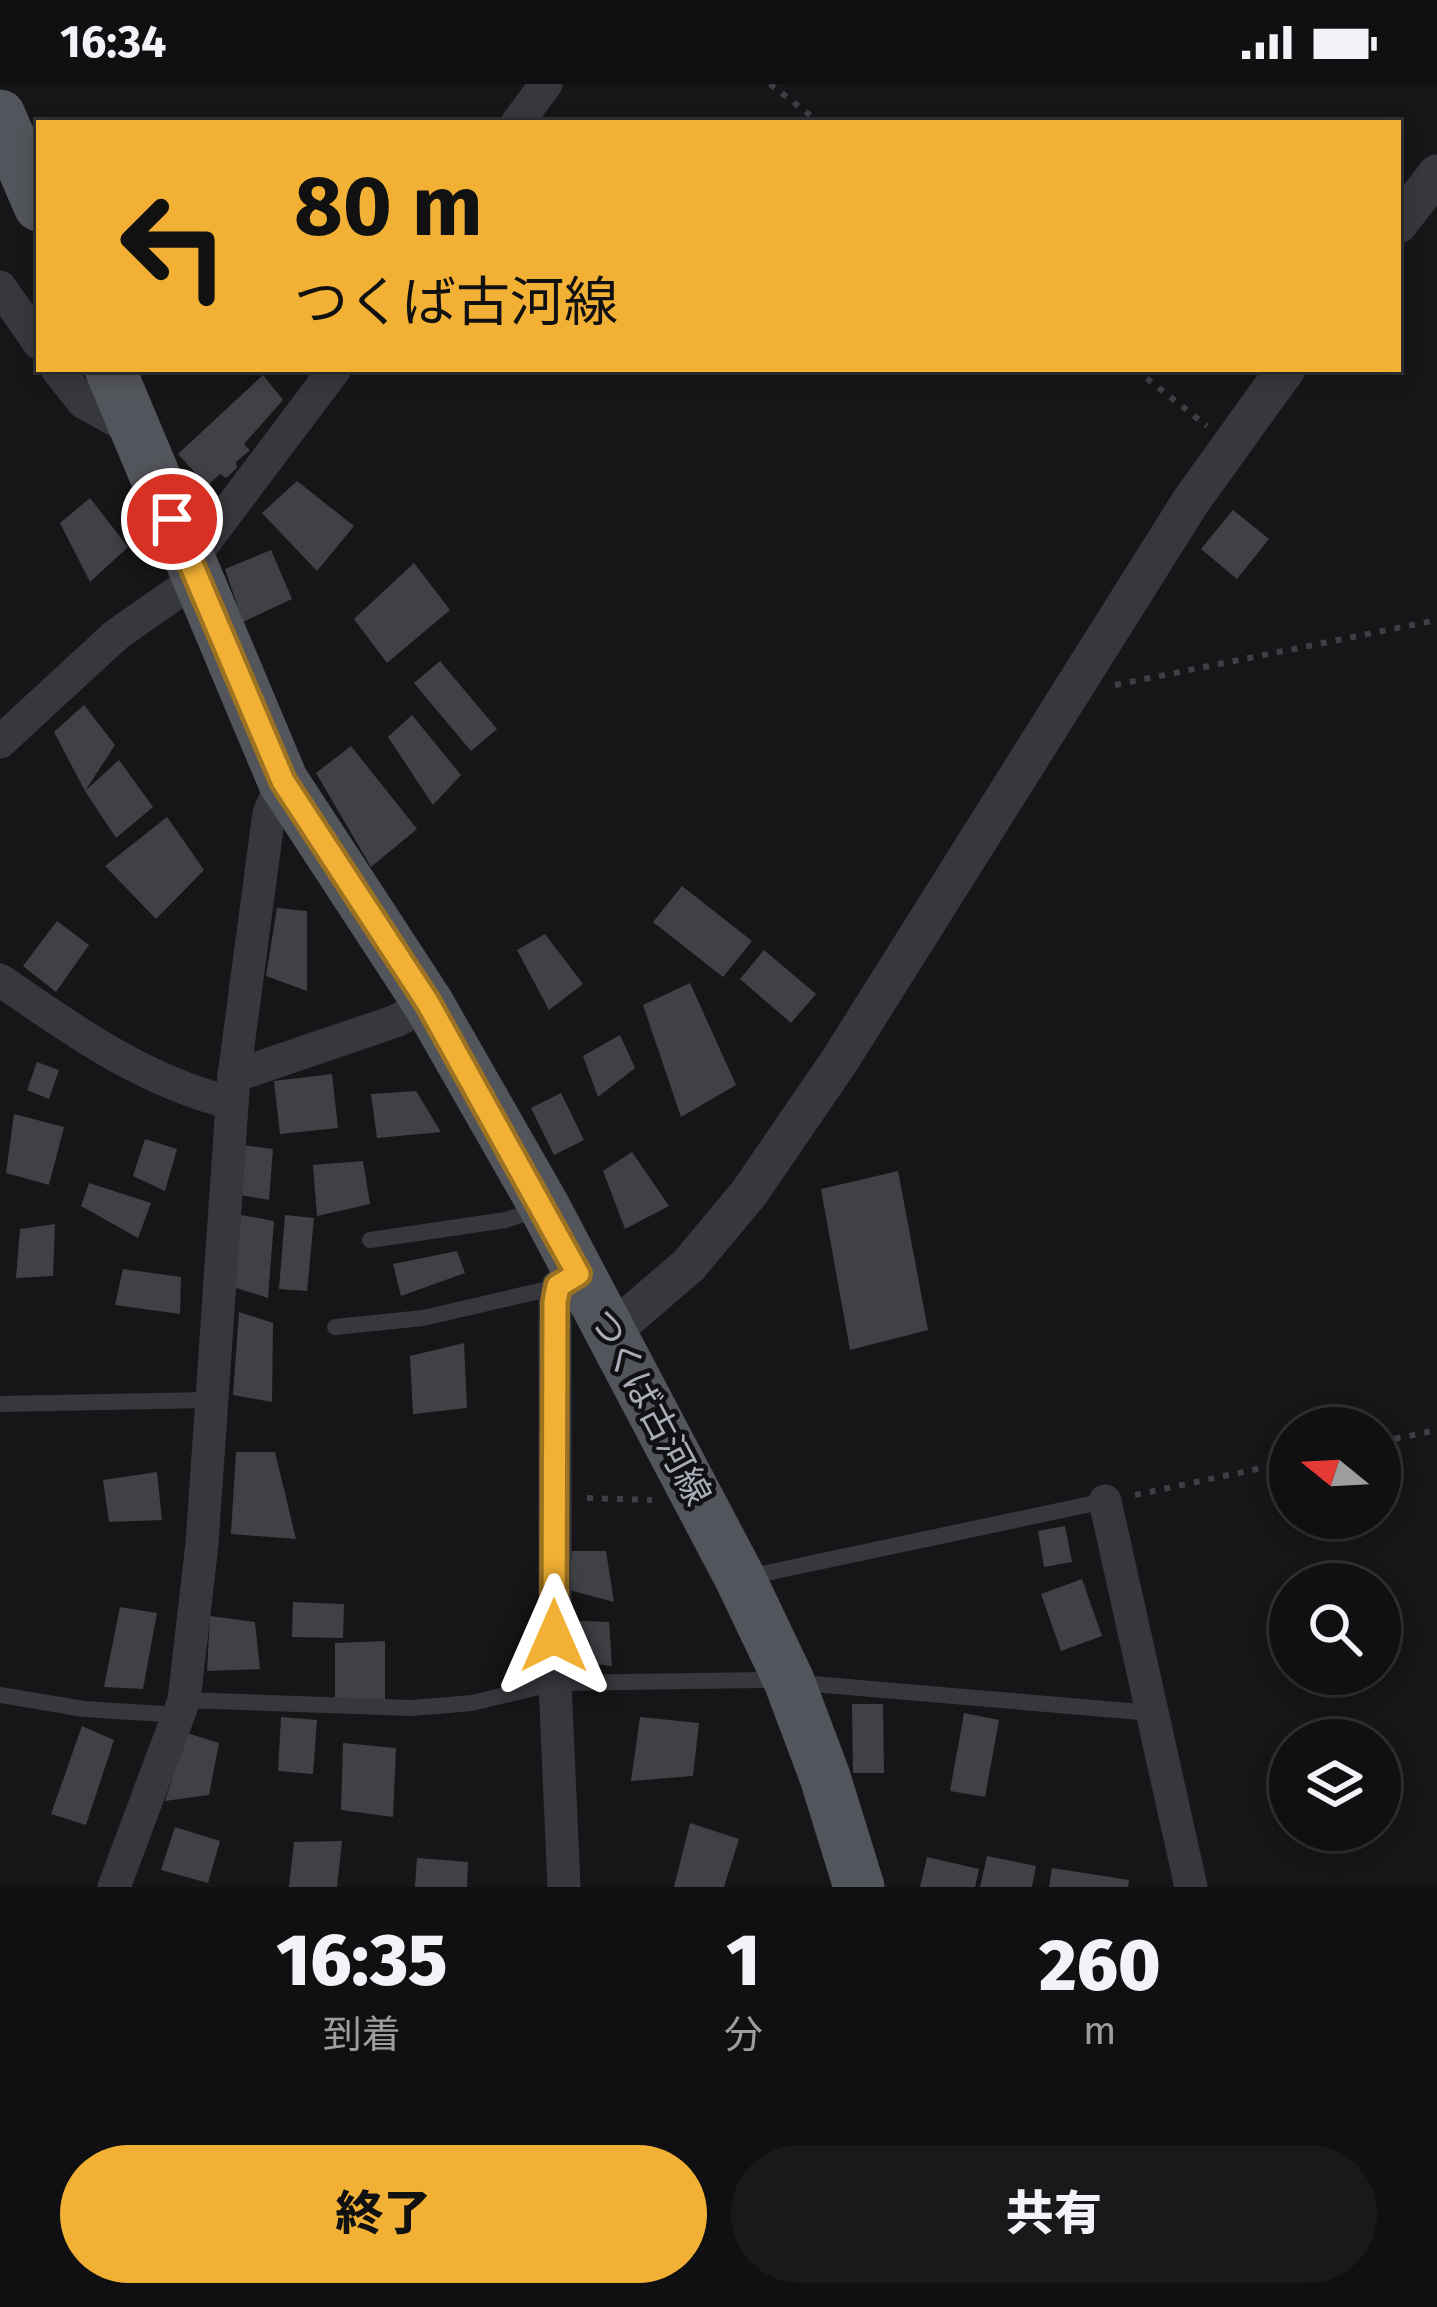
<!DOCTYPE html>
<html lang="ja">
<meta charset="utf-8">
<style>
body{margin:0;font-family:"Fira Sans","Noto Sans JP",sans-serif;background:#19191b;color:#f1f3f6;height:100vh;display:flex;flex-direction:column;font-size:45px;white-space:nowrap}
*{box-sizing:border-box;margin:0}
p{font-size:39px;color:#9c9d9f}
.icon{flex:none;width:66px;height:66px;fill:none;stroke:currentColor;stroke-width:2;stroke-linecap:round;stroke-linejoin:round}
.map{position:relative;height:1803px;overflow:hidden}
.side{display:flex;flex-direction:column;background:#101012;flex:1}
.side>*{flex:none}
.top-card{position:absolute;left:36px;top:36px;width:1365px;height:252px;border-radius:0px;box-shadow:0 6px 18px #0003,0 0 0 3px #303032;background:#f2b134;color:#111;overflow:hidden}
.needle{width:78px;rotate:288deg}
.buttons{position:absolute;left:1269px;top:1323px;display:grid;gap:24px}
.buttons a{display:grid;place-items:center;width:132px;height:132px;border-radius:50%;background:#101012;box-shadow:0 6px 18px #0003,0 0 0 3px #303032;font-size:60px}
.pin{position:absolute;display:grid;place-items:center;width:102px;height:102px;color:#fff;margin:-51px;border:6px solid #fff;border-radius:50%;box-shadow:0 3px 12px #0007}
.me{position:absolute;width:132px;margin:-66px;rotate:0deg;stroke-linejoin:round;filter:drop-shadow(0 0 9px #0008)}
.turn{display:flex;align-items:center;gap:42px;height:252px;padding:0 60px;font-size:54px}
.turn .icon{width:156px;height:156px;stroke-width:2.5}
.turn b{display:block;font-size:84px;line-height:102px}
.eta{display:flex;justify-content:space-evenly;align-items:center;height:204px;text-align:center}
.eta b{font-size:72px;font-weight:800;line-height:84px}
.action{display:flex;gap:24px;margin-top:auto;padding:24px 60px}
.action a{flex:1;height:138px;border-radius:72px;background:#f2b134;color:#111;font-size:48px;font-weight:800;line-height:138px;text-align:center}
.action a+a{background:#19191b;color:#f1f3f6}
.status{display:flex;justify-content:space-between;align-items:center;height:84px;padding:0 60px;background:#101012;direction:ltr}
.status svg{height:33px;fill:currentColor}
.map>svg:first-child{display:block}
.building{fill:#404145}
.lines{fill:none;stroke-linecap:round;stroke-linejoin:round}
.path{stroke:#3d3f44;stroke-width:6;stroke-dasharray:6 9;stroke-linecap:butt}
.service{stroke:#37383d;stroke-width:16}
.minor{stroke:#37383d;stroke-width:33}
.tertiary{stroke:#37383d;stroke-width:39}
.primary{stroke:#53555c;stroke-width:51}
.route-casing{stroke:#9d7322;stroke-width:30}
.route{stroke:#f2b134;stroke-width:21}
.labels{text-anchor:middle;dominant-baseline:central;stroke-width:9;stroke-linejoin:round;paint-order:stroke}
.street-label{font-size:36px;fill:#a8adb8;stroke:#111113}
</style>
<div class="status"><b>16:34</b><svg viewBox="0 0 49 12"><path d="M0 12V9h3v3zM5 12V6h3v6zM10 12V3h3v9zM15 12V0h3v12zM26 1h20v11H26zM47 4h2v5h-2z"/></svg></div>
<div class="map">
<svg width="1437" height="1803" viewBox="0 0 1437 1803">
<rect width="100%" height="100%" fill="#161618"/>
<g class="building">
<polygon points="263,291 283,316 244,360 250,366 236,378 237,384 226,394 220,390 207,402 178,370"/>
<polygon points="297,397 354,442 317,487 262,429"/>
<polygon points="90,414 128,463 90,498 60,439"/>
<polygon points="1233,426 1269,455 1237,495 1201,465"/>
<polygon points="271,466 292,515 243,538 225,485"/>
<polygon points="414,479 450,526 387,579 354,535"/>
<polygon points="440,577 497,645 471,667 414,599"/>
<polygon points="84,621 115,661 85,707 119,676 153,723 116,754 85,707 54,648"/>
<polygon points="412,631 461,691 433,721 388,653"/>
<polygon points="351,662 417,745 371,783 316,689"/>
<polygon points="167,733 204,786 156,835 105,782"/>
<polygon points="682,802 752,857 723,893 653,838"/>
<polygon points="277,824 307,827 307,907 266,892"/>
<polygon points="57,837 89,861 56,908 23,882"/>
<polygon points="545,850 583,900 549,926 517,866"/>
<polygon points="764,866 816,910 791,939 740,895"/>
<polygon points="690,899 736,1001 681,1033 643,921"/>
<polygon points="620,951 635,984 598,1013 583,972"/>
<polygon points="37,978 59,986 49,1015 27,1006"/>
<polygon points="332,990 338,1044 280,1050 274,997"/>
<polygon points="416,1007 441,1048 377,1054 371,1010"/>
<polygon points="561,1009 584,1056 554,1071 531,1024"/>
<polygon points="14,1030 64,1043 49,1101 6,1089"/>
<polygon points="145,1055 177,1065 165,1107 133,1092"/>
<polygon points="242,1061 273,1065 269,1116 235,1110"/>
<polygon points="632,1068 669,1122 625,1145 603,1087"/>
<polygon points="363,1077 370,1120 317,1132 313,1081"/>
<polygon points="898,1087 928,1246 850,1266 821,1105"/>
<polygon points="89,1099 151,1119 138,1154 81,1122"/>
<polygon points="241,1131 274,1137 268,1214 233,1203"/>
<polygon points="285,1131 314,1134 307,1207 279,1205"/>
<polygon points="55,1140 53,1192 16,1194 20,1145"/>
<polygon points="457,1167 465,1189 401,1212 393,1180"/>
<polygon points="123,1185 181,1193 180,1230 115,1221"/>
<polygon points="239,1228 273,1239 272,1318 233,1311"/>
<polygon points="464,1259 467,1324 413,1330 410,1272"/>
<polygon points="236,1368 275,1368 296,1455 231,1450"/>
<polygon points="157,1388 162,1436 109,1438 103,1396"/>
<polygon points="1065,1442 1072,1478 1044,1483 1038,1447"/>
<polygon points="572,1467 606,1467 614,1518 569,1506"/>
<polygon points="1082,1495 1102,1552 1061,1567 1041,1510"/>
<polygon points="293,1518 344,1520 343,1554 292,1553"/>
<polygon points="120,1523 157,1529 143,1605 104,1603"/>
<polygon points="210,1532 255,1538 260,1585 207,1587"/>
<polygon points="559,1536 609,1538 612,1582 563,1576"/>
<polygon points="385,1557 385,1622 335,1621 335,1559"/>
<polygon points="852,1620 883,1620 884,1689 853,1689"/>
<polygon points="964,1629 999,1636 985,1713 950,1707"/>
<polygon points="281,1633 317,1636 313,1690 278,1687"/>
<polygon points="640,1633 699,1639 693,1692 631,1697"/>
<polygon points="82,1642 114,1656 86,1741 51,1730"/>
<polygon points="187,1649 219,1659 209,1711 165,1717"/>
<polygon points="343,1659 396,1664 393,1733 341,1726"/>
<polygon points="690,1739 739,1755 724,1803 674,1803"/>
<polygon points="175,1743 220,1757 208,1799 161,1786"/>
<polygon points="342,1757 337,1803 289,1803 294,1758"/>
<polygon points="987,1772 1036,1782 1032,1803 980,1803"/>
<polygon points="927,1773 979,1785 975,1803 920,1803"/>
<polygon points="417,1774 468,1778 467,1803 415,1803"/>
<polygon points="1052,1784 1129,1796 1128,1803 1049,1803"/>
</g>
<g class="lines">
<g class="path">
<polyline points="770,0 820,39"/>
<polyline points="1135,285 1207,342"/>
<polyline points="1115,601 1437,536"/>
<polyline points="1380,1358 1437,1346"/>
<polyline points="1135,1411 1290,1378"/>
<polyline points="587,1414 652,1416"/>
</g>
<g class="service">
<polyline points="370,1156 506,1136 538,1125"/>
<polyline points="335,1243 423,1234 557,1203"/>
<polyline points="0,1320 209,1316"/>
<polyline points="747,1493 1105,1417"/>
<polyline points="0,1611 84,1625 179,1631"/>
<polyline points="184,1616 412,1624 472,1619 555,1599 766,1596 1152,1629"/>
</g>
<g class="minor">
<polyline points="517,39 546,0"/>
<polyline points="0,203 39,259"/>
<polyline points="57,285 83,318 137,348"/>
<polyline points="189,479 335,285"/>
<polyline points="0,658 116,551 196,495"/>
<path d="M0,896c72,50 145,102 232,123"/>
<polyline points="234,992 396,937 428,919"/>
<polyline points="1105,1417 1191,1803"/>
<polyline points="114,1803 184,1616 202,1460 234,992 269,729 283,697"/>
<polyline points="564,1803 555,1599 555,1218 558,1202 578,1190"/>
</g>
<g class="tertiary">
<polyline points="1398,140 1437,90"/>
<polyline points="610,1249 689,1181 749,1109 840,976 1191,417 1286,285"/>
</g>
<g class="primary">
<polyline points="0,31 39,122"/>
<polyline points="110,285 283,697 428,919 544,1122 740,1494 789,1597 825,1693 859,1803"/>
</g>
</g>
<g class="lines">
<defs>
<polyline id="route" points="172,435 283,697 428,919 578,1190 558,1202 555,1218 554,1552"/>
</defs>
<use href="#route" class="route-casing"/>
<use href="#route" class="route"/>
</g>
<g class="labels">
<g class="street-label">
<text transform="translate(650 1323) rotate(62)">つくば古河線</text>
</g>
</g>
</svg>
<div class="buttons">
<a><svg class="needle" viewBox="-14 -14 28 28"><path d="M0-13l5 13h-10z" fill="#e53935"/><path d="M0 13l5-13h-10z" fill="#9c9d9f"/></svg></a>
<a><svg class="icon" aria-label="search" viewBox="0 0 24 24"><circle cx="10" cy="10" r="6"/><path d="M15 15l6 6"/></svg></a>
<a><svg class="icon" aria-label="layers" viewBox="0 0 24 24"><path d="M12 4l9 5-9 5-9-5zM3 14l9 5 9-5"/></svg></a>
</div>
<div class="pin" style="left:172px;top:435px;background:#d93025"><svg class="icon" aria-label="arrive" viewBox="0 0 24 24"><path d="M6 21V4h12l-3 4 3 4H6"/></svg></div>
<svg class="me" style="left:554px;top:1552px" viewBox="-20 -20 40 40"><path d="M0-17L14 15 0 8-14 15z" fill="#f2b134" stroke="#fff" stroke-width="4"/></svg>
<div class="top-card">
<div class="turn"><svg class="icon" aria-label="left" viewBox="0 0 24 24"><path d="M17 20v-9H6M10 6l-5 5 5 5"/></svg><div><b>80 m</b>つくば古河線</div></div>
</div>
</div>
<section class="side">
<div class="eta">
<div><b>16:35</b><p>到着</p></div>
<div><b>1</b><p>分</p></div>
<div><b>260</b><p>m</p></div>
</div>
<div class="action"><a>終了</a><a>共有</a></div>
</section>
